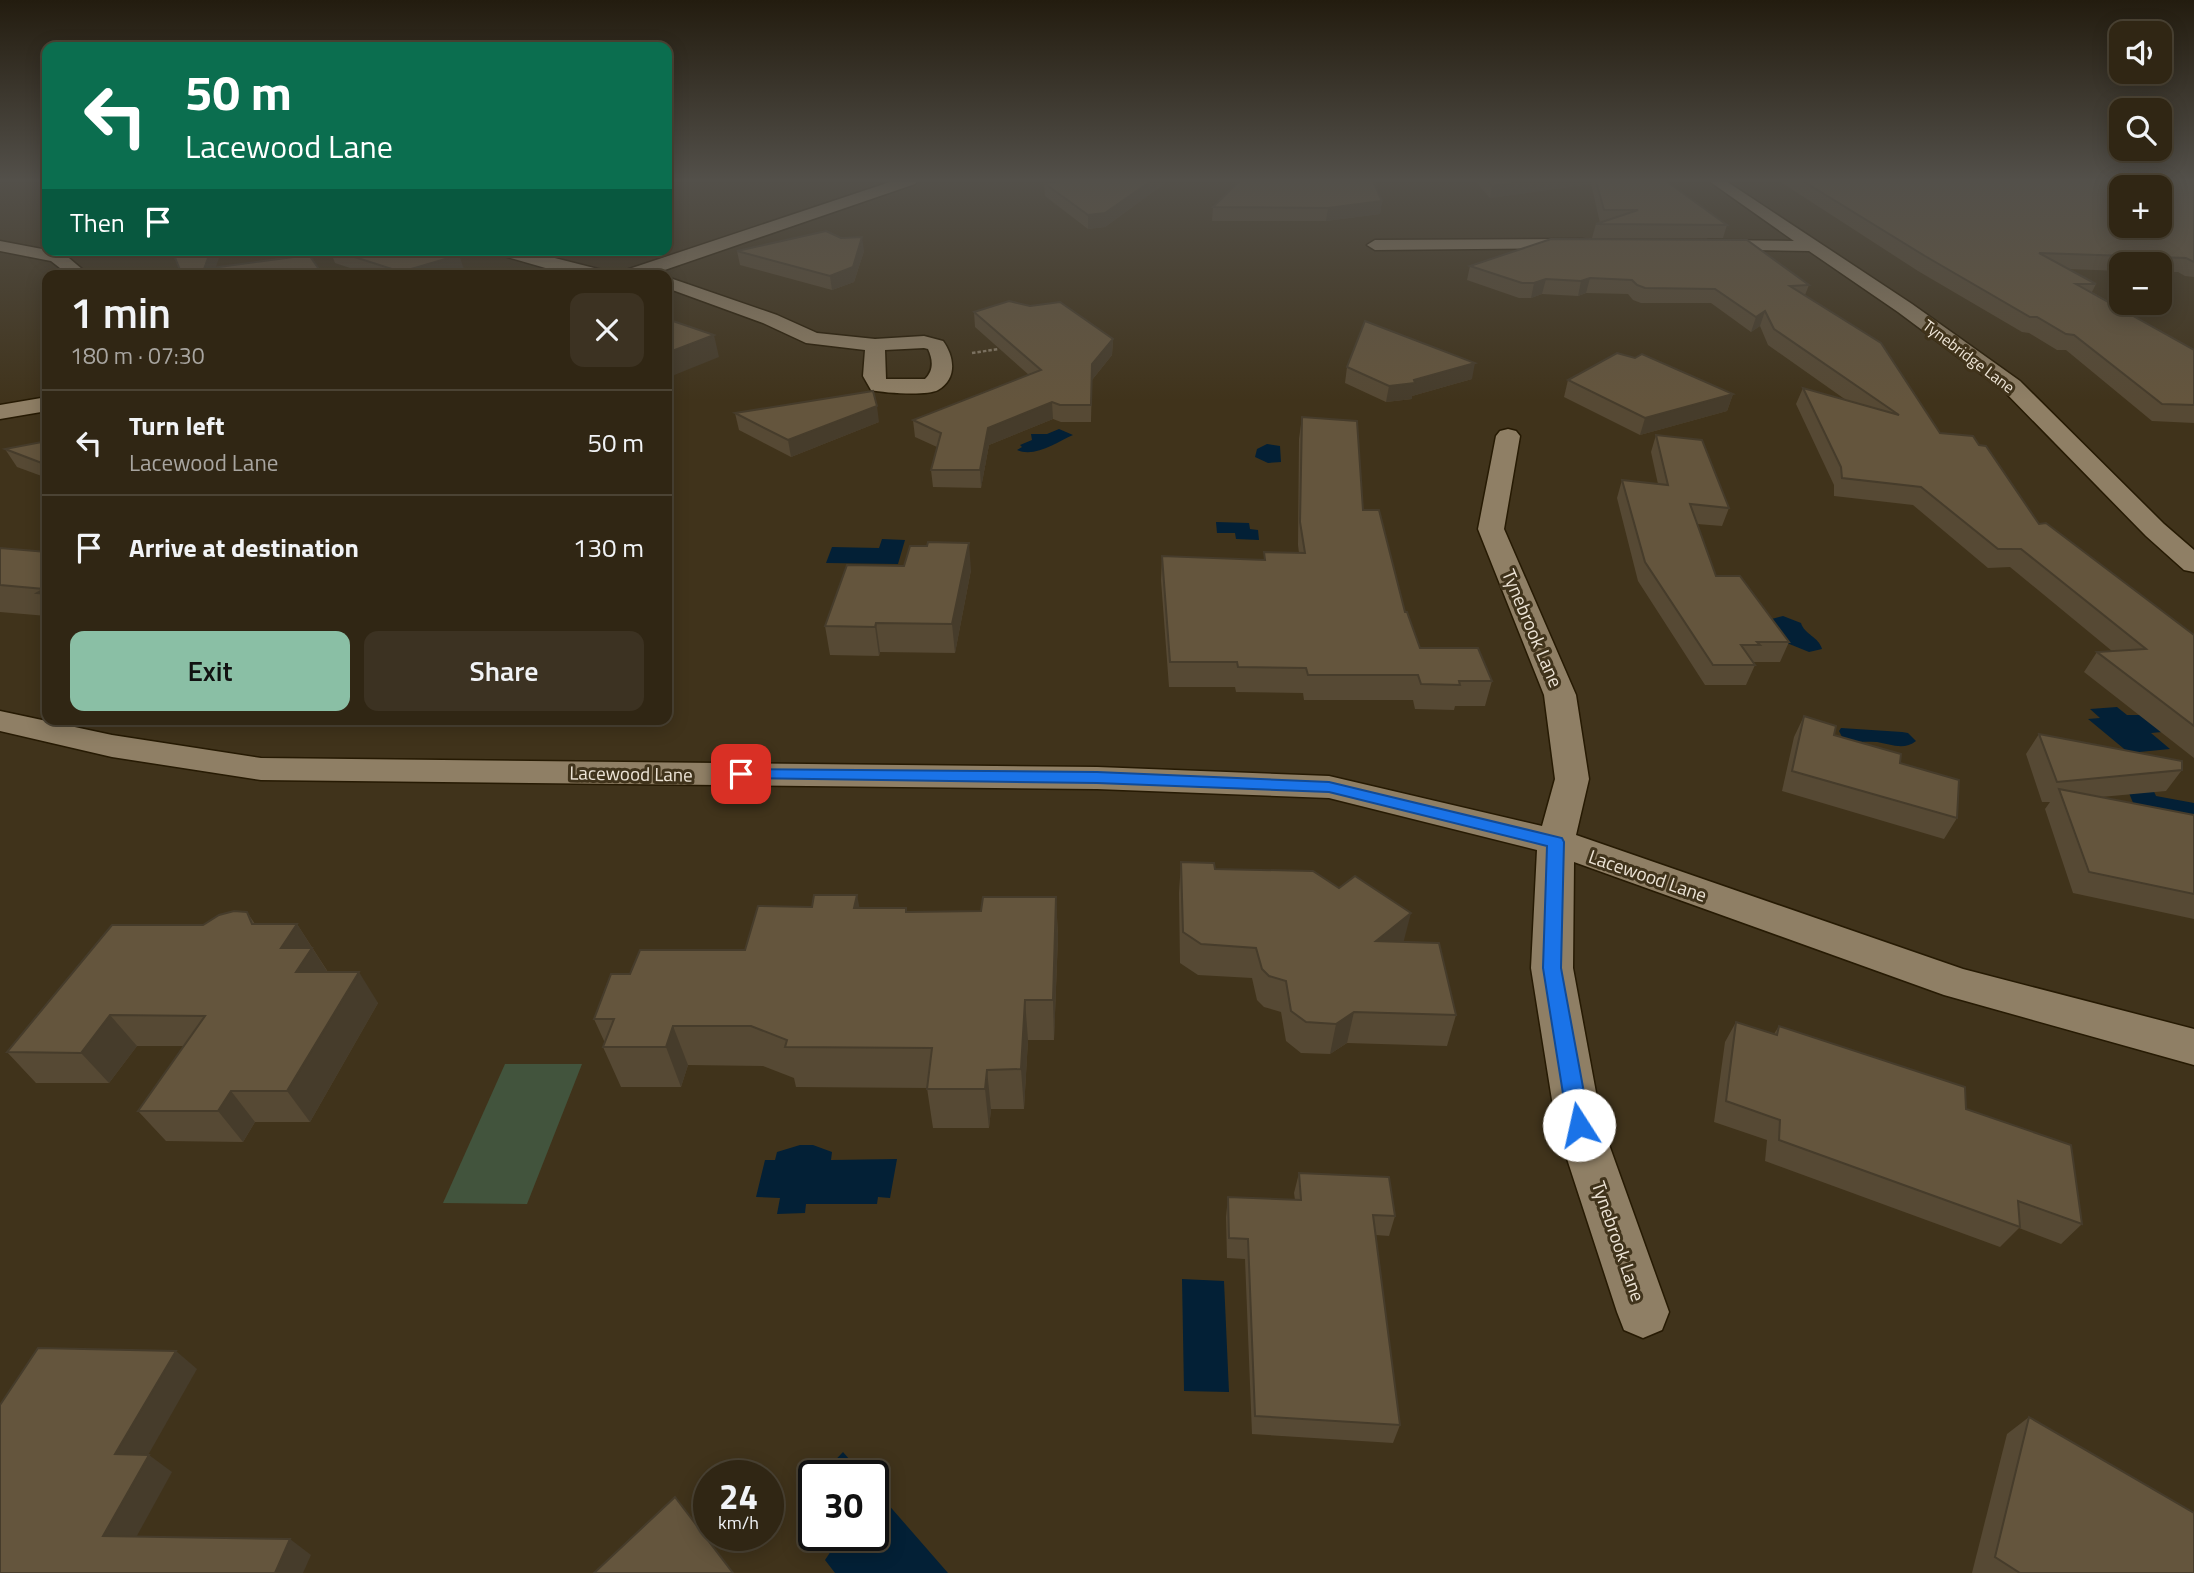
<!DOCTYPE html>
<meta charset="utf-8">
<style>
body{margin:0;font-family:"Titillium Web",sans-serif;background:#3c3222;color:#f1f3f6;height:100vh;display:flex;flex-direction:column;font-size:26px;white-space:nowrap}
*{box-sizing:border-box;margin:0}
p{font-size:23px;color:#a8a5a0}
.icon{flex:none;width:38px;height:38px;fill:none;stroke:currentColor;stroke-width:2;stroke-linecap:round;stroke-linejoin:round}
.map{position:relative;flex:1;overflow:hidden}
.sheet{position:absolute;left:42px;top:270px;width:630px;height:455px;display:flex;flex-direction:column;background:#302614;border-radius:14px;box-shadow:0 4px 18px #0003,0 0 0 2px #4b4334}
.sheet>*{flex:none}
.guide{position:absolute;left:42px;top:42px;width:630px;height:214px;border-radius:14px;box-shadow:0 4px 18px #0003,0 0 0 2px #4b4334;background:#0b6e4f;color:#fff;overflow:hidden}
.controls{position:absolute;left:2109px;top:21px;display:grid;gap:14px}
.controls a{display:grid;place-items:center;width:63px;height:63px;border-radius:14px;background:#302614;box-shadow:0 4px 18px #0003,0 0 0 2px #4b4334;font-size:35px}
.speed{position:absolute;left:693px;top:1460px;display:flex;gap:14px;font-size:35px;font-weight:700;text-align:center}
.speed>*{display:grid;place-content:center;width:91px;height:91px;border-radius:50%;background:#302614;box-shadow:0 4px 18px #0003,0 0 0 2px #4b4334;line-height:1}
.speed small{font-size:18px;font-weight:400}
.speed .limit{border:4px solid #111;border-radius:10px;background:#fff;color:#111}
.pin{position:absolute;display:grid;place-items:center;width:60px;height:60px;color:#fff;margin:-30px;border-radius:14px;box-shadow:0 4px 10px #0006}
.me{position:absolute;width:77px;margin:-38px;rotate:350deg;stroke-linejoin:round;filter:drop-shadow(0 0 5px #0008)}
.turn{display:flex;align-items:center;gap:24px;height:147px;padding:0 28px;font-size:32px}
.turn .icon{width:91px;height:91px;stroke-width:2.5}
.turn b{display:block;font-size:49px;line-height:60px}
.then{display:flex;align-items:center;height:66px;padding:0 28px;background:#0003;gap:14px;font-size:26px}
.round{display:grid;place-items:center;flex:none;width:74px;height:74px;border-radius:14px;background:#3c3222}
.summary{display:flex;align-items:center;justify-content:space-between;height:119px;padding:0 28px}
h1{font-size:42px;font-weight:600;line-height:52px}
.cta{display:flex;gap:14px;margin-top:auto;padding:14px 28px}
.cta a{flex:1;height:80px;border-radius:14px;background:#8abfa5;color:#111;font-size:28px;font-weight:600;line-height:80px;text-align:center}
.cta a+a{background:#3c3222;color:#f1f3f6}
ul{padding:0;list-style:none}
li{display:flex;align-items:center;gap:21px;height:105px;padding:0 28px;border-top:2px solid #4b4334}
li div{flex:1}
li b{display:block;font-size:26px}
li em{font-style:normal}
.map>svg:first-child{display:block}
.green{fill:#42543d}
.water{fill:#032036}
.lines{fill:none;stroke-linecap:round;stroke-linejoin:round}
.minor-casing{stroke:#261a03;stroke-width:3}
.tertiary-casing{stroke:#261a03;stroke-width:3}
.path{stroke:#857965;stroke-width:2.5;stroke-dasharray:3.5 2;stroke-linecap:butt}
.minor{fill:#8f7f65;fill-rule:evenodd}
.tertiary{fill:#8f7f65;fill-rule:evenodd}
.wall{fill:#564934}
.shaded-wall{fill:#463c2b}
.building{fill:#64553d;stroke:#463c2b;stroke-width:2;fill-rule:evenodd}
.route{fill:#1a73e8;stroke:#114b97;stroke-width:2}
.labels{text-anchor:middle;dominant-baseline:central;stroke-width:6;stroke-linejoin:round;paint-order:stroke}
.far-street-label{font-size:16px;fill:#ede4d6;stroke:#40331b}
.street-label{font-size:19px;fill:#ede4d6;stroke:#40331b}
</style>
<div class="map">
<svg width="2194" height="1573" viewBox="0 0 2194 1573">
<rect width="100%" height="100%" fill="#40331b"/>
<polygon class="green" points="505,1064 582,1064 527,1204 443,1203"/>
<g class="water">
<path d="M1059,429l14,6c-16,7 -38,23 -56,15l5,-3 -2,-2 12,-5 -1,-6h16z"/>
<polygon points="1267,444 1280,446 1281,462 1268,463 1255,457 1257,449"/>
<polygon points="1216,522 1249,523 1250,529 1258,530 1259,540 1236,539 1235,533 1217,533"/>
<polygon points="882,539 905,540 898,564 826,563 832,547 879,548"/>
<path d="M1783,616l18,7c3,11 18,14 21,26l-13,3 -27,-11 -14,-21z"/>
<polygon points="2117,707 2127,715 2140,715 2162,732 2151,733 2170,749 2129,753 2088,719 2100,718 2090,709"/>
<path d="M1841,728l61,4 6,1 8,8c-12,10 -26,3 -39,1 -13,-1 -22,1 -34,-3l-4,-8z"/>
<polygon points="2151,785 2156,796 2194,803 2194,823 2136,810 2129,793"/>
<polygon points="800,1145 813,1145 832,1152 831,1160 897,1159 890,1198 878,1197 877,1204 806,1204 805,1213 777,1214 780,1198 756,1197 765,1160 775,1160 777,1152"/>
<polygon points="1182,1279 1224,1281 1229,1392 1184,1391"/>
<polygon points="843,1452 863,1475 821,1475"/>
<polygon points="873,1487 948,1573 835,1573 825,1560 831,1551 822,1535 873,1535"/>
</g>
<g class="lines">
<defs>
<g id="minor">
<polygon points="1709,181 1726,181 1912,304 2020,381 2164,524 2194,550 2194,572 2184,570 2146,536 2004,391 1898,312 1809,251 1702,249 1700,245 1708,240 1794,241"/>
<polygon points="1582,239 1588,240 1590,244 1588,248 1375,250 1367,245 1375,240"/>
<polygon points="0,241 63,253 89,275 69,275 51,261 0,251"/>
<polygon points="495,250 523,250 606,271 609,275 570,275 497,254"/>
<path d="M667,277l110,38 40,18 58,6 49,-3 19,5c11,15 15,37 -5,49 -10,6 -54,3 -67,0l-8,-14 2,-26 -59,-7 -43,-20 -96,-35zM924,348l4,1c5,11 6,21 -3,30h-39l-1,-29z"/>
<polygon points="1508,429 1516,431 1520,436 1504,529 1576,695 1589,779 1576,835 1963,969 2194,1029 2194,1065 1944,995 1574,862 1573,968 1602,1125 1669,1312 1662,1330 1643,1338 1624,1330 1617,1312 1556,1125 1531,968 1537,850 1329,798 1097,789 261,780 112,757 0,731 0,711 112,735 261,758 1097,767 1329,776 1542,826 1555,779 1544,695 1478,529 1496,436 1500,431"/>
</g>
<g id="tertiary">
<polygon points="893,181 917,181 915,184 650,275 620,275 623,271"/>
<polygon points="47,397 47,411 0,419 0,405"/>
</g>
</defs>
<use href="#minor" class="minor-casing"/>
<use href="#tertiary" class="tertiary-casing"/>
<polyline class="path" points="972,353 999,349"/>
<use href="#minor" class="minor"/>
<use href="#tertiary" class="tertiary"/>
</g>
<g class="wall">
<polygon points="1063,181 1168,181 1105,227 1088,229 1045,196 1044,183"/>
<polygon points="1475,181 1666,181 1727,225 1723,238 1592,238 1596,224 1600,223 1591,184 1490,198"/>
<polygon points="1779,181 2194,181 2194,277 2185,276 2178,272 2160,272 2160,264 2121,264 2121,271 2068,269 2096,284 2092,292 2194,350 2194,423 2152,421 2066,350 2057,350 2029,333 2022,332 1918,271"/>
<polygon points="1382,201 1380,214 1326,221 1212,221 1213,207"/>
<polygon points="330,250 444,250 464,269 444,275 371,275 335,263"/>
<polygon points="737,251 864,251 854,282 832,290 740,265"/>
<polygon points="1470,266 1809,285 1805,295 1940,433 1979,445 2039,524 2194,635 2194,758 2084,672 2097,652 2112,651 2010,567 1988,568 1913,505 1834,496 1834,485 1796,404 1803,388 1846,400 1768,345 1760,326 1751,332 1711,303 1641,303 1633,300 1628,294 1586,293 1578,296 1542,294 1531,298 1519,298 1467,280"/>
<polygon points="974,312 1113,339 1112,355 1092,380 1091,422 1061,422 1053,419 989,445 981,488 933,487 931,470 937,447 915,437 913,420 1029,375 975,327"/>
<polygon points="1347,367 1472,379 1412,396 1412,399 1386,402 1345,383"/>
<polygon points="1568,380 1733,394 1727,411 1640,435 1564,397"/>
<polygon points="735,413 879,422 791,457 739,430"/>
<polygon points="1302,417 1363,510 1420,648 1492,681 1485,706 1455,706 1454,710 1415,709 1413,700 1304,700 1303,693 1236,692 1235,687 1169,687 1161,580 1162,556 1264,560 1264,552 1299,553 1298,545 1299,439"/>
<polygon points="1656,435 1729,508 1722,526 1697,524 1716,576 1789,642 1780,662 1753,662 1755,665 1746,685 1705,685 1638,581 1617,498 1622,480 1658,484 1651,452"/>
<polygon points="47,441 47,478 17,467 5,449"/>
<polygon points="0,548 47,552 47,616 0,612"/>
<polygon points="971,570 955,653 880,652 879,656 830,655 825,626"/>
<polygon points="1804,716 1834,735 1900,763 1957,818 1944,839 1782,791 1794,737"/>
<polygon points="2039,734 2182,770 2166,791 2101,797 2194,815 2194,919 2073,893 2045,809 2050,802 2042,802 2026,754"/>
<polygon points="1181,862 1215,869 1404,942 1456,1015 1447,1046 1347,1043 1330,1054 1301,1053 1286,1041 1281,1012 1264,1007 1257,1000 1252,978 1198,975 1180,963 1179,893"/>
<polygon points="1056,897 1058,937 1054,1040 1028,1040 1024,1109 991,1109 989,1128 933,1128 927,1088 796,1087 794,1078 763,1066 688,1065 681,1087 621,1087 603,1047 605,1043 594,1019 630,974 745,950 860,908 906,908 907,912 981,911"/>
<polygon points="247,912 255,924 297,924 328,972 378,1003 310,1122 255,1122 243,1142 166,1141 138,1111 184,1046 137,1046 109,1083 36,1083 7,1052 203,925"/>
<polygon points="1736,1022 1774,1034 1779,1026 1966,1109 2082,1224 2061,1244 2019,1228 2000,1247 1765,1161 1767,1140 1714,1122 1725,1042"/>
<polygon points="1299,1173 1395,1216 1389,1236 1376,1235 1400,1425 1393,1443 1252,1434 1245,1259 1227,1258 1226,1217 1228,1197 1295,1200 1294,1193"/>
<polygon points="2029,1417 2194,1573 1972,1573 2007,1434"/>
</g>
<g class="shaded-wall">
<polygon points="1151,181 1168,181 1105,227 1088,229 1088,215"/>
<polygon points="1526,181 1592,181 1591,184 1490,198 1492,186"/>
<polygon points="1382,201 1380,214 1326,221 1328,208"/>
<polygon points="862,237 864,251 854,282 832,290 830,276"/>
<polygon points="211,250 222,250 213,275 204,269"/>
<polygon points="459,255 464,269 444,275 402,275 401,272"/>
<polygon points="1590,278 1586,293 1578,296 1581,281"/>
<polygon points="1546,279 1542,294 1531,298 1534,283"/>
<polygon points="1765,311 1760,326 1751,332 1756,317"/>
<polygon points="714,335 719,357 667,378 667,353"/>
<polygon points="1113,339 1112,355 1092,380 1091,422 1092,364"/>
<polygon points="1475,363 1472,379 1412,396 1412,399 1386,402 1389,386"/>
<polygon points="1733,394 1727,411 1640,435 1645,418"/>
<polygon points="1052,402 1053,419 989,445 981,488 980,470 988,428"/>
<polygon points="877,406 879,422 791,457 788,440"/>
<polygon points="969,543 971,570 955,653 952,624"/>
<polygon points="876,623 880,652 879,656 875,627"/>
<polygon points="857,895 865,935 854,908"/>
<polygon points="1056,897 1058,937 1054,1040 1053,1000"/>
<polygon points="1411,913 1403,944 1376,941"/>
<polygon points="297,924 332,979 317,1003 281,948"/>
<polygon points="359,972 378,1003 310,1122 287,1091"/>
<polygon points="1025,1000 1028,1040 1024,1109 1021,1069"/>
<polygon points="1354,1012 1347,1043 1330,1054 1336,1024"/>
<polygon points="110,1015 137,1046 109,1083 81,1053"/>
<polygon points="673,1026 688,1065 681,1087 666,1047"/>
<polygon points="987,1070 991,1109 989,1128 985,1089"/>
<polygon points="231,1091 255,1122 243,1142 218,1111"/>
<polygon points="176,1351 197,1369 139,1471 115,1454"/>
<polygon points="149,1455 172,1472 128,1552 103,1536"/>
<polygon points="290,1539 311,1555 303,1573 275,1573"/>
</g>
<g class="building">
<polygon points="1063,181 1151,181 1105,213 1088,215 1044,183"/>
<polygon points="1239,181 1373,181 1382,201 1328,208 1213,207"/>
<polygon points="1488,181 1526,181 1492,186"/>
<polygon points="1596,181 1666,181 1727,225 1596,224 1638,210 1604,210"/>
<path d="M1803,181h391v81l-8,-4 -147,-5 57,31h-20l118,66v55l-32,-1 -88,-69 -8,-1 -29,-17h-7l-105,-61zM2121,187h39v39h-39z"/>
<polygon points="826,231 841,238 862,237 853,267 830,276 737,251"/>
<polygon points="1551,239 1747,240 1809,285 1790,286 1881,343 1940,433 1973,436 1979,445 1986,446 2039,524 2046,523 2194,635 2194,726 2097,652 2146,649 2021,549 1998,549 1921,487 1842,478 1841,467 1803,388 1899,415 1774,329 1765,311 1756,317 1715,289 1645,288 1637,285 1632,280 1590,278 1581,281 1546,279 1534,283 1522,283 1470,266"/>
<polygon points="172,250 211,250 204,269 309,255 323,275 182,275"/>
<polygon points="333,250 444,250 459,255 401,272"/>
<polygon points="1009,301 1030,306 1060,302 1113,339 1092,364 1091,405 1060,405 1052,402 988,428 980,470 931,470 941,433 913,420 1041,370 974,312"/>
<polygon points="667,319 714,335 667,353"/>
<polygon points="1365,321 1475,363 1414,380 1415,383 1389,386 1347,367"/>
<polygon points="1617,353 1635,358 1642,354 1733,394 1645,418 1568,380"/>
<polygon points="873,391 877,406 788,440 735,413"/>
<polygon points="1302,417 1357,421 1363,510 1379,510 1405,612 1407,612 1420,648 1478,648 1492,681 1459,681 1460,685 1421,684 1418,675 1308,675 1306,668 1238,667 1237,662 1170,662 1162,556 1265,560 1264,552 1305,553 1300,522"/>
<polygon points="1656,435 1702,440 1729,508 1690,504 1716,576 1740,576 1789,642 1757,642 1760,645 1741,645 1755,665 1713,665 1645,562 1622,480 1668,485"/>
<polygon points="47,441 47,465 5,449"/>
<polygon points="928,542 969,543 952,624 876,623 875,627 825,626 847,565 904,566 910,546 927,546"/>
<polygon points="0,548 47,552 47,594 37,593 44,589 0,585"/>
<polygon points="1804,716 1836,726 1834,735 1901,754 1900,763 1959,780 1957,818 1792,771"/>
<polygon points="2039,734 2182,761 2182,770 2057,782"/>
<polygon points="2059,789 2194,815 2194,894 2089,872"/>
<polygon points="1181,862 1214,863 1215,869 1313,871 1339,888 1355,876 1411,913 1376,941 1439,943 1456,1015 1354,1012 1336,1024 1306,1022 1291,1011 1286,981 1269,976 1262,969 1256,948 1201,944 1183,932"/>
<polygon points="814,895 857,895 854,908 906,908 906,912 981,911 983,897 1056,897 1053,1000 1025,1000 1021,1069 987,1070 985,1089 927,1089 932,1048 785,1047 787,1040 751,1026 673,1026 666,1047 603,1047 614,1019 594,1019 611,974 630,974 640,950 745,950 758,906 812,907"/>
<polygon points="234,911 247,912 252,924 297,924 281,948 312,948 296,972 359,972 287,1091 231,1091 218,1111 138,1111 205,1016 110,1015 81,1053 7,1052 112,925 203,925 219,915"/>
<polygon points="1736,1022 1777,1035 1779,1026 1965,1087 1966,1109 2071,1145 2082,1224 2018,1201 2020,1227 1779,1140 1780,1120 1726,1101"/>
<polygon points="1299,1173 1389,1177 1395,1216 1373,1215 1400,1425 1255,1416 1248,1239 1229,1238 1228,1197 1301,1200"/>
<polygon points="38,1348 176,1351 115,1454 149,1455 103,1536 290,1539 275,1573 0,1573 0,1405"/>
<polygon points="2029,1417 2194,1513 2194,1573 2020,1573 1995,1557"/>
<polygon points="675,1497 733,1573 594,1573"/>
</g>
<linearGradient id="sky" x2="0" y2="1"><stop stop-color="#231c0f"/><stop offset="0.45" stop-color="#53504a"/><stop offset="1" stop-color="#53504a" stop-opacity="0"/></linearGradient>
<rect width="2194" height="401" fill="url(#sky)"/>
<polygon class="route" points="741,769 1097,772 1329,782 1562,838 1564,842 1561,968 1590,1125 1586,1132 1579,1134 1572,1132 1568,1125 1543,968 1547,846 1329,792 1097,783 735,778 733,774"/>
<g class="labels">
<g class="far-street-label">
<text transform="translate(1969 356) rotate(37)">Tynebridge Lane</text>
</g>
<g class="street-label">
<text transform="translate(1533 628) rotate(67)">Tynebrook Lane</text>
<text transform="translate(631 773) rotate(1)">Lacewood Lane</text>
<text transform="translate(1648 875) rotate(19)">Lacewood Lane</text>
<text transform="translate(1619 1241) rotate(71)">Tynebrook Lane</text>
</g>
</g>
</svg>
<div class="controls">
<a><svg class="icon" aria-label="sound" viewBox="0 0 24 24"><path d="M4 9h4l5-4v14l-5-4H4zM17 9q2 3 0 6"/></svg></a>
<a><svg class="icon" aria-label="search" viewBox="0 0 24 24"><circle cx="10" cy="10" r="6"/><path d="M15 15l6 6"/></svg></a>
<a>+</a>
<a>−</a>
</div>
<div class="speed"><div>24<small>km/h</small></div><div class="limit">30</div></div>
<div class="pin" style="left:741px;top:774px;background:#d93025"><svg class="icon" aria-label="arrive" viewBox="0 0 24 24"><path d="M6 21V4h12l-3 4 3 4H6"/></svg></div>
<svg class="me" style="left:1579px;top:1125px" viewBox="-20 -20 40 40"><circle r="19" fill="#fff"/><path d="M0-13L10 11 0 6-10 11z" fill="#1a73e8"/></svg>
<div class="guide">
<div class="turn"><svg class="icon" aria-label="left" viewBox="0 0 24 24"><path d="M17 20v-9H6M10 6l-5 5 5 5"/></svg><div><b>50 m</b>Lacewood Lane</div></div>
<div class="then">Then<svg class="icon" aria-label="arrive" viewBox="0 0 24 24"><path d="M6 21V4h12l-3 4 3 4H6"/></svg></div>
</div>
<section class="sheet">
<div class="summary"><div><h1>1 min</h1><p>180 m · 07:30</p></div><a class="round"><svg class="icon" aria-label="close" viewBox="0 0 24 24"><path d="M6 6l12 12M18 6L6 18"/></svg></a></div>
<ul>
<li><svg class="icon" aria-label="left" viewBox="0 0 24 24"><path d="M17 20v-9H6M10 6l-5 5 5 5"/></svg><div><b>Turn left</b><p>Lacewood Lane</p></div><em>50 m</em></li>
<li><svg class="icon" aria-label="arrive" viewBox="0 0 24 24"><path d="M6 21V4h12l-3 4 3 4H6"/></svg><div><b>Arrive at destination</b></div><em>130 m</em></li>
</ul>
<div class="cta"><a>Exit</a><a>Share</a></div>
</section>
</div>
